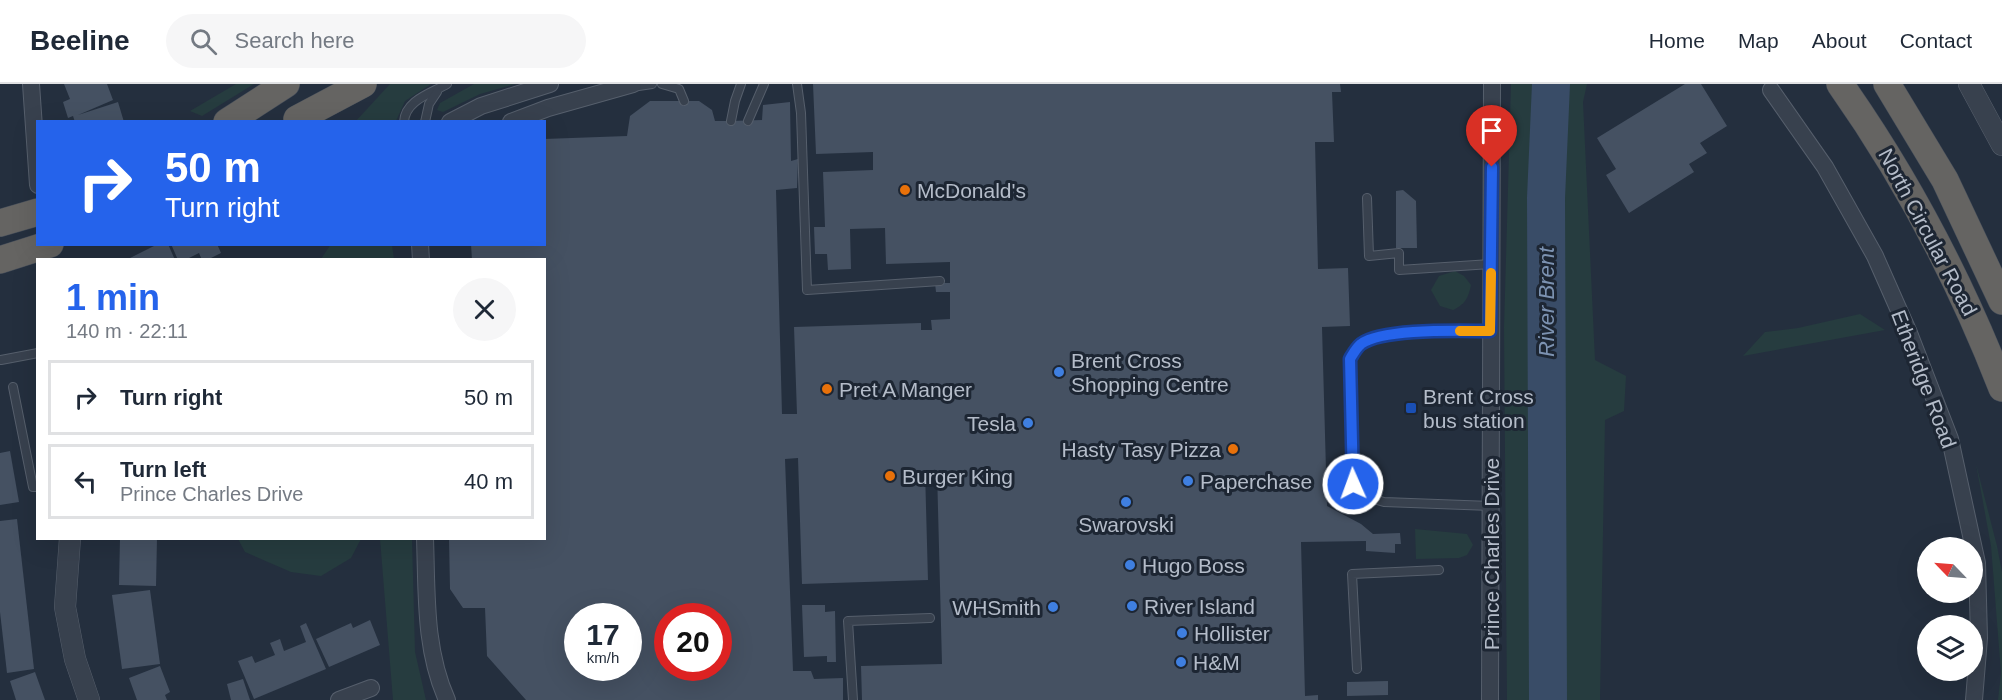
<!DOCTYPE html>
<meta charset="utf-8">
<style>
body{margin:0;font-family:Arial,sans-serif;background:#f6f6f7;color:#1f2937;height:100vh;display:flex;flex-direction:column;font-size:22px;white-space:nowrap}
*{box-sizing:border-box;margin:0}
p{font-size:20px;color:#747a83}
.icon{flex:none;width:33px;height:33px;fill:none;stroke:currentColor;stroke-width:2;stroke-linecap:round;stroke-linejoin:round}
.map{position:relative;flex:1;overflow:hidden}
.sheet{position:absolute;left:36px;top:174px;width:510px;height:282px;display:flex;flex-direction:column;background:#fff;border-radius:0px;box-shadow:0 6px 24px #0002}
.sheet>*{flex:none}
.guide{position:absolute;left:36px;top:36px;width:510px;height:126px;border-radius:0px;box-shadow:0 6px 24px #0002;background:#2563eb;color:#fff;overflow:hidden}
.needle{width:39px;rotate:295deg}
.controls{position:absolute;left:1917px;top:453px;display:grid;gap:12px}
.controls a{display:grid;place-items:center;width:66px;height:66px;border-radius:50%;background:#fff;box-shadow:0 6px 24px #0002;font-size:30px}
.speed{position:absolute;left:564px;top:519px;display:flex;gap:12px;font-size:30px;font-weight:700;text-align:center}
.speed>*{display:grid;place-content:center;width:78px;height:78px;border-radius:50%;background:#fff;box-shadow:0 6px 24px #0002;line-height:1}
.speed small{font-size:15px;font-weight:400}
.speed .limit{border:9px solid #d22;background:#fff;color:#111}
.pin{position:absolute;display:grid;place-items:center;width:51px;height:51px;color:#fff;margin:-62px -26px;border-radius:50% 50% 50% 0;rotate:-45deg;box-shadow:0 0 6px #0007}
.pin .icon{rotate:45deg}
.me{position:absolute;width:66px;margin:-33px;rotate:358deg;stroke-linejoin:round;filter:drop-shadow(0 0 4px #0008)}
.turn{display:flex;align-items:center;gap:21px;height:126px;padding:0 30px;font-size:27px}
.turn .icon{width:78px;height:78px;stroke-width:2.5}
.turn b{display:block;font-size:42px;line-height:51px}
.round{display:grid;place-items:center;flex:none;width:63px;height:63px;border-radius:32px;background:#f6f6f7}
.overview{display:flex;align-items:center;justify-content:space-between;height:102px;padding:0 30px}
h1{font-size:36px;font-weight:800;line-height:45px;color:#2563eb}
ul{padding:0;list-style:none}
li{display:flex;align-items:center;gap:18px;height:75px;margin:0 12px 9px;padding:0 18px;border:3px solid #e0e1e3;border-radius:0px}
li div{flex:1}
li b{display:block;font-size:22px}
li em{font-style:normal}
header{display:flex;align-items:center;gap:36px;box-sizing:border-box;height:84px;padding:0 30px;background:#fff;border-bottom:2px solid #e0e1e3}
header strong{font-size:28px}
nav{display:flex;gap:33px;margin-inline-start:auto;font-size:21px}
.search{width:420px;height:54px;background:#f6f6f7;display:flex;align-items:center;gap:15px;box-sizing:border-box;padding:0 21px;border-radius:33px;color:#747a83;font-size:22px}
.map>svg:first-child{display:block}
.green{fill:#263c3f}
.lines{fill:none;stroke-linecap:round;stroke-linejoin:round}
.river{stroke:#394c67;stroke-width:38}
.building{fill:#455162;fill-rule:evenodd}
.service-casing{stroke:#565f6c;stroke-width:10}
.minor-casing{stroke:#565f6c;stroke-width:18}
.tertiary-casing{stroke:#565f6c;stroke-width:22}
.trunk-casing{stroke:#434c59;stroke-width:28}
.service{stroke:#38414e;stroke-width:8}
.minor{stroke:#38414e;stroke-width:16}
.tertiary{stroke:#38414e;stroke-width:21}
.trunk{stroke:#656462;stroke-width:27}
.route-casing{stroke:#184099;stroke-width:15}
.route{stroke:#2563eb;stroke-width:10}
.slow{stroke:#f59e0b;stroke-width:10}
.food-dot{fill:#e8710a;stroke:#1d2633;stroke-width:2}
.shop-dot{fill:#3f7fe0;stroke:#1d2633;stroke-width:2}
.transit-dot{fill:#1a4fb4;stroke:#1d2633;stroke-width:2}
.labels{text-anchor:middle;dominant-baseline:central;stroke-width:6;stroke-linejoin:round;paint-order:stroke}
.poi-label{font-size:21px;fill:#b4bcc9;stroke:#1d2633;text-anchor:start}
.street-label{font-size:21px;fill:#b4bcc9;stroke:#1d2633}
.water-label{font-size:22px;font-style:italic;fill:#7c92b1;stroke:#1d2633}
</style>
<header>
<strong>Beeline</strong>
<div class="search"><svg class="icon" aria-label="search" viewBox="0 0 24 24"><circle cx="10" cy="10" r="6"/><path d="M15 15l6 6"/></svg>Search here</div>
<nav><a>Home</a><a>Map</a><a>About</a><a>Contact</a></nav>
</header>
<div class="map">
<svg width="2002" height="616" viewBox="0 0 2002 616">
<rect width="100%" height="100%" fill="#242f3e"/>
<g class="green">
<polygon points="236,0 254,0 202,32 190,27"/>
<polygon points="390,0 431,0 405,17 396,37 356,37"/>
<polygon points="474,0 515,0 480,10 443,28 437,26 440,19"/>
<polygon points="1511,0 1542,0 1536,165 1536,303 1544,616 1507,616 1504,244"/>
<polygon points="1559,0 1587,0 1583,18 1595,276 1626,292 1624,327 1605,336 1600,616 1561,616 1555,114"/>
<polygon points="331,160 392,161 394,175 321,175"/>
<path d="M1455,187l9,5 7,9c-3,14 -6,19 -18,25l-13,-4 -9,-16 8,-14z"/>
<polygon points="1860,230 1885,246 1743,272 1765,248 1798,244"/>
<polygon points="1976,380 1997,462 2002,488 2002,616 1998,616 2001,589 1991,462"/>
<polygon points="1415,445 1467,450 1473,461 1467,471 1459,474 1416,475"/>
<polygon points="238,455 361,455 351,474 321,492 291,488 245,468"/>
<polygon points="380,455 412,455 415,568 426,616 393,616"/>
</g>
<g class="lines">
<polyline class="river" points="1548,616 1546,114 1551,0"/>
</g>
<g class="building">
<polygon points="64,0 107,0 113,16 78,31 118,18 124,38 75,38 73,32 68,34 63,18 70,15"/>
<path d="M813,0h527l1,8h-9l2,50h-19l3,127 30,-1 2,58 -28,1 5,179 34,18 12,10 27,-1 1,11h-6v9l-29,-2v-10l-65,1 4,154 13,-1v5h-456l-1,-34 81,-2 -5,-194h-12l3,110 -126,4 -4,-126 -13,1 8,212h18l3,8 29,-1v22h-317l-39,-44 -2,-48h-22l-13,-19 -1,-51h95v-278h-72l-1,-16h73v-105l83,-3 3,-20 20,-15h49l13,9 3,11h16l31,-1 1,-15 27,-3 1,59 7,-2 -1,29 -21,2 6,224h15l-3,-87 127,-4v7h11l-1,-10 19,-1v-27h-14l-1,-9h15v-21l-64,2 -1,-36 -35,1 1,40 -23,1 -1,-16h-12l-1,-27h11l-2,-55 50,-2v-18l-57,2zM578,532h50v52h-50zM668,532h50v52h-50z"/>
<polygon points="1685,0 1701,0 1727,42 1700,59 1707,69 1689,80 1694,88 1629,129 1606,91 1616,85 1597,54"/>
<polygon points="1403,106 1416,117 1417,164 1396,164 1396,107"/>
<polygon points="158,160 168,160 175,176 126,176"/>
<polygon points="171,160 217,160 221,169 207,176 202,176 199,169 185,176 178,176"/>
<polygon points="10,367 19,418 0,421 0,369"/>
<polygon points="17,435 34,585 7,589 0,528 0,437"/>
<polygon points="120,454 157,454 156,502 119,501"/>
<polygon points="150,506 160,580 122,585 112,511"/>
<polygon points="802,521 825,521 825,528 835,527 836,578 827,578 827,572 804,573"/>
<polygon points="370,536 380,561 329,583 316,555 351,539 353,544"/>
<polygon points="306,539 326,585 254,615 238,577 252,572 255,579 275,571 270,559 280,555 284,567 306,558 300,542"/>
<polygon points="160,582 170,608 165,611 167,616 137,616 129,594"/>
<polygon points="35,588 45,616 16,616 10,597"/>
<polygon points="243,595 250,616 231,616 227,600"/>
<polygon points="1388,597 1388,611 1347,612 1347,598"/>
</g>
<g class="lines">
<defs>
<g id="service">
<polyline points="662,0 679,5 684,17"/>
<polyline points="797,0 801,29 807,206 940,197"/>
<polyline points="632,3 652,0"/>
<polyline points="731,37 735,17 741,0"/>
<polyline points="748,37 764,0"/>
<path d="M404,38c1,-22 28,-29 43,-38"/>
<polyline points="425,38 429,20 437,8"/>
<polyline points="1367,114 1369,172 1399,169 1399,186 1491,180"/>
<path d="M1490,247c-30,0 -106,-3 -129,13 -5,4 -8,10 -11,15l3,125 10,12 21,6 107,4"/>
<polyline points="1,276 38,269"/>
<polyline points="13,303 33,403 38,403"/>
<polyline points="1357,585 1352,490 1439,486"/>
<polyline points="853,616 848,537 930,534"/>
</g>
<g id="minor">
<polyline points="31,0 38,101"/>
<polyline points="1771,6 1825,83 1875,172 1909,249 1950,355 1977,479 1979,554 1974,616"/>
<polyline points="450,38 481,22 550,0"/>
<polyline points="511,38 548,24 633,0"/>
<polyline points="420,160 421,176"/>
<path d="M425,454c2,55 -1,111 22,162"/>
<polyline points="339,616 371,604"/>
<polyline points="1490,616 1492,0"/>
</g>
<g id="tertiary">
<polyline points="1969,0 2002,61"/>
<polyline points="70,454 65,523 75,575 89,616"/>
</g>
<g id="trunk">
<path d="M1840,0c67,95 120,196 162,304"/>
<polyline points="1887,0 1945,96 2002,217"/>
<polyline points="297,35 363,0"/>
<polyline points="227,38 286,0"/>
<polyline points="0,139 38,128"/>
<polyline points="0,176 50,160"/>
</g>
</defs>
<use href="#service" class="service-casing"/>
<use href="#minor" class="minor-casing"/>
<use href="#tertiary" class="tertiary-casing"/>
<use href="#trunk" class="trunk-casing"/>
<use href="#service" class="service"/>
<use href="#minor" class="minor"/>
<use href="#tertiary" class="tertiary"/>
<use href="#trunk" class="trunk"/>
</g>
<g class="lines">
<defs>
<path id="route" d="M1353,400l-3,-125c3,-5 6,-11 11,-15 22,-16 99,-13 129,-13l2,-164"/>
</defs>
<use href="#route" class="route-casing"/>
<use href="#route" class="route"/>
<polyline class="slow" points="1460,247 1490,247 1491,189"/>
</g>
<g class="food-dot">
<circle cx="905" cy="106" r="6"/>
<circle cx="827" cy="305" r="6"/>
<circle cx="1233" cy="365" r="6"/>
<circle cx="890" cy="392" r="6"/>
</g>
<g class="shop-dot">
<circle cx="1059" cy="288" r="6"/>
<circle cx="1028" cy="339" r="6"/>
<circle cx="1188" cy="397" r="6"/>
<circle cx="1126" cy="418" r="6"/>
<circle cx="1130" cy="481" r="6"/>
<circle cx="1132" cy="522" r="6"/>
<circle cx="1053" cy="523" r="6"/>
<circle cx="1182" cy="549" r="6"/>
<circle cx="1181" cy="578" r="6"/>
</g>
<rect class="transit-dot" x="1405" y="318" width="12" height="12" rx="3"/>
<g class="labels">
<g class="poi-label">
<text x="917" y="106">McDonald's</text>
<text x="1071" y="276">Brent Cross<tspan x="1071" dy="24">Shopping Centre</tspan></text>
<text x="839" y="305">Pret A Manger</text>
<text x="1423" y="312">Brent Cross<tspan x="1423" dy="24">bus station</tspan></text>
<text x="1016" y="339" text-anchor="end">Tesla</text>
<text x="1221" y="365" text-anchor="end">Hasty Tasy Pizza</text>
<text x="902" y="392">Burger King</text>
<text x="1200" y="397">Paperchase</text>
<text x="1126" y="440" text-anchor="middle">Swarovski</text>
<text x="1142" y="481">Hugo Boss</text>
<text x="1144" y="522">River Island</text>
<text x="1041" y="523" text-anchor="end">WHSmith</text>
<text x="1194" y="549">Hollister</text>
<text x="1193" y="578">H&amp;M</text>
</g>
<g class="street-label">
<text transform="translate(1928 148) rotate(62)">North Circular Road</text>
<text transform="translate(1924 295) rotate(69)">Etheridge Road</text>
<text transform="translate(1491 470) rotate(-90)">Prince Charles Drive</text>
</g>
<g class="water-label">
<text transform="translate(1546 218) rotate(-90)">River Brent</text>
</g>
</g>
</svg>
<div class="controls">
<a><svg class="needle" viewBox="-14 -14 28 28"><path d="M0-13l5 13h-10z" fill="#e53935"/><path d="M0 13l5-13h-10z" fill="#747a83"/></svg></a>
<a><svg class="icon" aria-label="layers" viewBox="0 0 24 24"><path d="M12 4l9 5-9 5-9-5zM3 14l9 5 9-5"/></svg></a>
</div>
<div class="speed"><div>17<small>km/h</small></div><div class="limit">20</div></div>
<div class="pin" style="left:1492px;top:83px;background:#d93025"><svg class="icon" aria-label="arrive" viewBox="0 0 24 24"><path d="M6 21V4h12l-3 4 3 4H6"/></svg></div>
<svg class="me" style="left:1353px;top:400px" viewBox="-20 -20 40 40"><circle r="17" fill="#2563eb" stroke="#fff" stroke-width="3"/><path d="M0-11L8 9 0 5-8 9z" fill="#fff"/></svg>
<div class="guide">
<div class="turn"><svg class="icon" aria-label="right" viewBox="0 0 24 24"><path d="M7 20v-9h11M14 6l5 5-5 5"/></svg><div><b>50 m</b>Turn right</div></div>
</div>
<section class="sheet">
<div class="overview"><div><h1>1 min</h1><p>140 m · 22:11</p></div><a class="round"><svg class="icon" aria-label="close" viewBox="0 0 24 24"><path d="M6 6l12 12M18 6L6 18"/></svg></a></div>
<ul>
<li><svg class="icon" aria-label="right" viewBox="0 0 24 24"><path d="M7 20v-9h11M14 6l5 5-5 5"/></svg><div><b>Turn right</b></div><em>50 m</em></li>
<li><svg class="icon" aria-label="left" viewBox="0 0 24 24"><path d="M17 20v-9H6M10 6l-5 5 5 5"/></svg><div><b>Turn left</b><p>Prince Charles Drive</p></div><em>40 m</em></li>
</ul>
</section>
</div>
